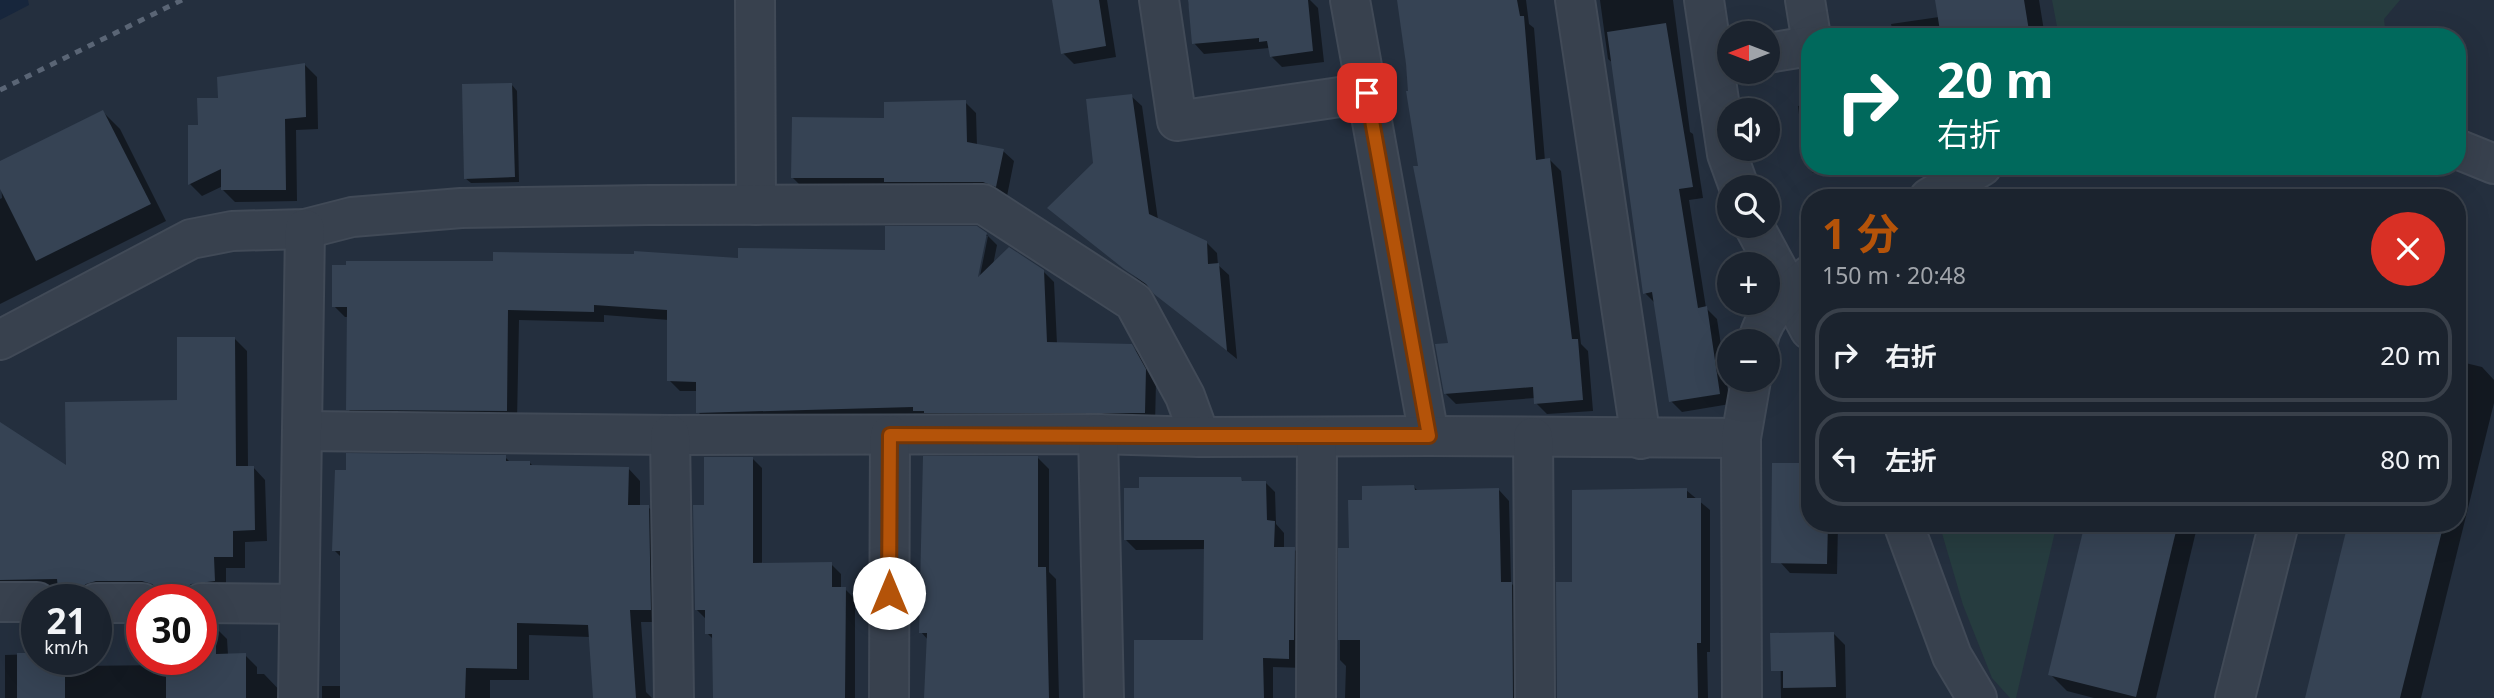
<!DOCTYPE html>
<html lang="ja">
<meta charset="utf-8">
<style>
body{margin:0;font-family:"Noto Sans","Noto Sans JP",sans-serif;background:#242b36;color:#f1f3f6;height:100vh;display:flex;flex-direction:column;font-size:26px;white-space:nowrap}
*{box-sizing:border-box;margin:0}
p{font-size:23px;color:#a0a4aa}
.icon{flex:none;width:38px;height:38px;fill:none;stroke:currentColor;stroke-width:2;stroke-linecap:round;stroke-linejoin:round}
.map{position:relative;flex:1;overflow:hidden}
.side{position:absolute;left:1801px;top:189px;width:665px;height:343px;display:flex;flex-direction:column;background:#1b232e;border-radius:28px;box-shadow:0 7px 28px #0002,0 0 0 2px #39404a}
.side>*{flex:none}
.hud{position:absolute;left:1801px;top:28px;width:665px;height:147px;border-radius:28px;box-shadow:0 7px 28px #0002,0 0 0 2px #39404a;background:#00695c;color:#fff;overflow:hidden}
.needle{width:46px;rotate:270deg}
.tools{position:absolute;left:1717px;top:21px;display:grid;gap:14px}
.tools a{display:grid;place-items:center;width:63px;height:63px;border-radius:50%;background:#1b232e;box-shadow:0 7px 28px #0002,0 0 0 2px #39404a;font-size:35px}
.speed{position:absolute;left:21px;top:584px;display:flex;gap:14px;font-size:35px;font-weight:700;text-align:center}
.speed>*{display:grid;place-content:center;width:91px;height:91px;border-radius:50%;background:#1b232e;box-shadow:0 7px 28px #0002,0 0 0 2px #39404a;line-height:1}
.speed small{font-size:18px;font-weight:400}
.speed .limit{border:10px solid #d22;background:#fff;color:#111}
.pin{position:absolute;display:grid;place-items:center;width:60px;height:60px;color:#fff;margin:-30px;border-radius:14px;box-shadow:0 4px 10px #0006}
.me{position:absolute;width:77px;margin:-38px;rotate:0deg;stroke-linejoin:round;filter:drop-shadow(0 0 5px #0008)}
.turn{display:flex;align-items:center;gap:24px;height:147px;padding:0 21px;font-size:32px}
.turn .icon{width:91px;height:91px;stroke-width:2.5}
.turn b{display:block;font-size:49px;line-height:60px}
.round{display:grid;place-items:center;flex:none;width:74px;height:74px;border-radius:37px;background:#242b36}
.headline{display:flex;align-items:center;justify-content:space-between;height:119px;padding:0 21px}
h1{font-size:42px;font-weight:700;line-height:52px;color:#b45309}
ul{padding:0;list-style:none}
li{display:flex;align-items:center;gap:21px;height:94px;margin:0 14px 10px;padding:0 7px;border:4px solid #39404a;border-radius:28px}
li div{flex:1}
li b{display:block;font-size:26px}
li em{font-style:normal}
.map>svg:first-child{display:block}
.green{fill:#263c3f}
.water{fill:#17263c}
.shadow{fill:#0007}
.building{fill:#364354}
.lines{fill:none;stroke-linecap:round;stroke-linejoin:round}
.minor-casing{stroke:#414a57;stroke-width:42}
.minor{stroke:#38414e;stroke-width:38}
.rail{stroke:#5a6575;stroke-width:5;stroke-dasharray:7 7;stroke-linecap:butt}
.route-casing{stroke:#753606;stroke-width:18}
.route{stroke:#b45309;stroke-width:12}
</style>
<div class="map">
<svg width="2494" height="698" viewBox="0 0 2494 698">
<rect width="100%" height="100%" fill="#242f3e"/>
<g class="green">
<polygon points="2052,0 2400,0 2384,19 2386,37 2266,37 2184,30 2158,37 2059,37"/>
<polygon points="1939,523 2057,523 2016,698 2010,698 1992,678 1963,605"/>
</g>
<polygon class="water" points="0,0 28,0 29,5 0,20"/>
<g class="shadow">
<polygon points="1054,0 1107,0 1116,57 1074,64 1063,53"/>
<polygon points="1188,0 1310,0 1318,8 1324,62 1282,67 1271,56 1269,48 1204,54 1194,43"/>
<polygon points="1398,0 1526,0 1529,24 1534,28 1545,161 1550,160 1561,171 1581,344 1588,351 1593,411 1547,414 1536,403 1535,398 1456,404 1445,393 1450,345 1420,167"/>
<polygon points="1600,0 1673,0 1690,132 1693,134 1703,198 1689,200 1706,308 1717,319 1730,404 1682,412 1671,401 1655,303 1645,293 1614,64 1608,59"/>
<polygon points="1937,0 2039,0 2045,37 1894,37 1891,24 1939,17"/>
<polygon points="305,65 317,77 318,129 296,130 297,201 235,202 223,190 223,186 202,196 190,184 190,127 200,127"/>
<polygon points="512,85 517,91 519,182 471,183 465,178"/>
<polygon points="1131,96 1142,106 1158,220 1206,242 1217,253 1218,265 1229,275 1237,359 1050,208 1095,164"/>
<polygon points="965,102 976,113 977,146 1003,151 1014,161 1007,196 995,192 803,188 792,177 885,120"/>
<polygon points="1810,104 1810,166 1870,166 1813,173 1805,164 1798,106"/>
<polygon points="103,112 120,129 166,221 0,304 0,199 2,198 0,163"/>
<polygon points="986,234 988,236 985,236 975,286 978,286 988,236 997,245 993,265 1043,271 1054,282 1057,344 1131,345 1142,357 1156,382 1155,424 709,423 698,412 698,391 680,391 669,380 669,320 604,315 604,322 519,320 517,421 359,420 348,409 349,317 345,317 334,306 739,260 887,252"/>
<polygon points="234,338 247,351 248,468 253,467 265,480 267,541 245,542 245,568 226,568 226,593 198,600 167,600 167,596 155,593 93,600 71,600 61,591 0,592 0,424 68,468 179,402"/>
<polygon points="2457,361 2482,367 2494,380 2494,403 2421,698 2306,698 2349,523 2457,523"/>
<polygon points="505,457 511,463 530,463 534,467 628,468 640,481 640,507 648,507 661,519 662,622 641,622 646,692 652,698 595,698 590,637 529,635 529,680 490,680 490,698 322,698 322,686 342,686 342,558 334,550"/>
<polygon points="752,458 762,468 762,565 831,564 841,574 841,589 845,589 855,599 855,698 715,698 714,640 707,633 707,620 696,609 706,507"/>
<polygon points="1038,458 1049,469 1049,572 1056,579 1059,698 926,698 929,641 921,632"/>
<polygon points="1241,479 1244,483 1265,482 1275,492 1276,524 1284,533 1284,549 1294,549 1304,559 1304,668 1273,667 1273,698 1135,698 1205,641 1206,549 1136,550 1126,540"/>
<polygon points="1414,487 1419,492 1499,490 1509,501 1511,583 1522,594 1523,698 1345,698 1346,666 1340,660 1340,550 1351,550 1364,501"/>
<polygon points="1686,490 1710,510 1710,652 1707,652 1708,698 1559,698 1573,584"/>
<polygon points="1810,523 1838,523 1837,574 1790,573 1780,562"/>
<polygon points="2087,523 2198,523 2156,698 2094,698 2067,691 2050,674"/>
<polygon points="215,627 227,639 228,655 245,655 257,667 257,674 264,674 287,698 5,698 5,655 37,654 37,660 70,660 76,666 168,665 168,660 201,660"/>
<polygon points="1834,634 1845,645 1846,698 1781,698 1780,635"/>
</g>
<g class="building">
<polygon points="1052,0 1099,0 1106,46 1061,54"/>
<polygon points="1188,0 1308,0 1313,51 1270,57 1267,41 1259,42 1259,38 1192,44"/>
<polygon points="1397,0 1517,0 1520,16 1524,16 1536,160 1550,158 1572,339 1578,339 1583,400 1534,404 1533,387 1444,394 1435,344 1448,343 1413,166 1418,166 1406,91 1408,91 1406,64"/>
<polygon points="1935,0 2024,0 2030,37 1941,37"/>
<polygon points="1666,23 1693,187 1679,189 1698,308 1707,306 1720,394 1669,402 1652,292 1643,294 1607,32"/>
<polygon points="305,63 306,117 285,119 286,190 221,190 221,169 188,185 188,125 198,125 197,98 218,98 217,77"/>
<polygon points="512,83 515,177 464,179 462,84"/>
<polygon points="1132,94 1149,214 1207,241 1208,264 1219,263 1227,351 1154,294 1146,284 1124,269 1047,208 1093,163 1086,99"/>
<polygon points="966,100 967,142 1004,149 996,187 983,182 884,182 884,178 791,178 792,117 884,118 884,102"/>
<polygon points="103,110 151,204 36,261 0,189 0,161"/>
<polygon points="885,226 977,226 987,233 978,277 1009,247 1044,270 1047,342 1132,344 1146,369 1145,413 924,413 924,411 913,411 913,407 696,413 696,382 667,381 667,310 594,305 594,312 508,310 507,411 346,410 347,307 332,307 332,265 346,265 346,261 493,261 493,252 634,254 634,251 738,258 738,248 885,250"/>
<polygon points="177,337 235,337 236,466 254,466 255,530 233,531 233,557 214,557 215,581 191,584 183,591 180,600 166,600 165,588 157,588 152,584 142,581 96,581 86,584 80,589 58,590 57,579 0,580 0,422 66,465 65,402 177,400"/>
<polygon points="346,453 506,455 506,461 530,461 530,465 629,467 628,505 649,505 651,610 630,610 636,698 593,698 588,625 517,623 517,669 466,668 465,698 340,698 340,551 332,551 335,470 346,470"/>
<polygon points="923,456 1038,456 1038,567 1046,567 1049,698 924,698 927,633 919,633"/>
<polygon points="704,457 753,457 753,563 832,562 832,587 846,587 845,698 713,698 712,634 705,634 705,610 695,610 693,505 704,505"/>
<polygon points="1772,463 1810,463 1810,523 1828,523 1827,564 1771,563"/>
<polygon points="1139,477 1241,477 1242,481 1266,481 1267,520 1275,521 1274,547 1295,547 1294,640 1289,640 1289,659 1263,658 1264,698 1134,698 1134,640 1203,640 1204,540 1124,540 1124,488 1139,488"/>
<polygon points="1414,485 1415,490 1499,488 1501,582 1512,582 1513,698 1360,698 1360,640 1338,640 1338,548 1349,548 1348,500 1362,500 1362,486"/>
<polygon points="1687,488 1687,498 1701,498 1701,643 1697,643 1698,698 1557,698 1556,582 1572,582 1572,490"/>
<polygon points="2085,523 2178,523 2136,697 2048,675"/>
<polygon points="2348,523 2444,523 2400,698 2305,698"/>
<polygon points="201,625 216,625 216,654 246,653 246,698 166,698 166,660 201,660"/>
<polygon points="1834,632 1836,687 1783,688 1783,671 1771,671 1770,633"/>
<polygon points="17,653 37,653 37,660 65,660 65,698 17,698"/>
</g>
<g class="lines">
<defs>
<g id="minor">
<polyline points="755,0 756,205"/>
<polyline points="1159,0 1177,121 1367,93"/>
<polyline points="1350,0 1429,436"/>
<polyline points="1575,0 1641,439"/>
<polyline points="1704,0 1727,154 1739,187"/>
<polyline points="1805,0 1811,37"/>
<polyline points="1768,53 1810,46"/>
<polyline points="2457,149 2494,164"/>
<polyline points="1929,198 1982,166"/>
<polyline points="1754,226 1810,330"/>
<polyline points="0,340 191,239 232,231 305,229 352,217 461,208 648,205 983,204 1134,302 1185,396 1200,437"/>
<path d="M1758,341c5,-27 31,-49 52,-66"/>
<polyline points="302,431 670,435 1098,434 1200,437 1429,436 1741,438"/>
<polyline points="1098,434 1104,698"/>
<polyline points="670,435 674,698"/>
<polyline points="1533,437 1535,698"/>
<polyline points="1903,523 1952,656 1977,698"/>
<polyline points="0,602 37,602"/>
<polyline points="96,603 142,603"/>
<polyline points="201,603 299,604"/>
<polyline points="298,698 305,229"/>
<polyline points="889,698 890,435"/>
<polyline points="1316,698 1317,437"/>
<polyline points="1742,698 1741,438 1751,380"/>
<polyline points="2235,698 2279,523"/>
</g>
</defs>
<use href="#minor" class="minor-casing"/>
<use href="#minor" class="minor"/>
<polyline class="rail" points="0,90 182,0"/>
</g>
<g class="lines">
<defs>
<path id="route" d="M889,593l1,-158c180,0 359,2 539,1l-62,-343"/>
</defs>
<use href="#route" class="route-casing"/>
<use href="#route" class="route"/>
</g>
</svg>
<div class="tools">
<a><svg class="needle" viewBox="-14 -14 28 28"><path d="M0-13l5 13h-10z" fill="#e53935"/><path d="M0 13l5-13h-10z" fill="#a0a4aa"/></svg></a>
<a><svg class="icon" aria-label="sound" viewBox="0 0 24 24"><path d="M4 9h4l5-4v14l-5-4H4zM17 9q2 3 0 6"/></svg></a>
<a><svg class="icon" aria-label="search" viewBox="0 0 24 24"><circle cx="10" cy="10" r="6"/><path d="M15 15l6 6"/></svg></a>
<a>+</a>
<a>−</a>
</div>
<div class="speed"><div>21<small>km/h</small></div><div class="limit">30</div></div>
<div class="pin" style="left:1367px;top:93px;background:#d93025"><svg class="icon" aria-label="arrive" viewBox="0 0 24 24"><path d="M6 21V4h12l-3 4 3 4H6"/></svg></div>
<svg class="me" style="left:889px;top:593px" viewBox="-20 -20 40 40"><circle r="19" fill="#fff"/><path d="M0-13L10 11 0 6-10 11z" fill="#b45309"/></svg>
<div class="hud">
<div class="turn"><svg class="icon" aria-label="right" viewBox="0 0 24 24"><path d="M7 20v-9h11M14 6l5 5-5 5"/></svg><div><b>20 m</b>右折</div></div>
</div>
<section class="side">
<div class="headline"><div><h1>1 分</h1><p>150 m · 20:48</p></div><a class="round" style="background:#d93025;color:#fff"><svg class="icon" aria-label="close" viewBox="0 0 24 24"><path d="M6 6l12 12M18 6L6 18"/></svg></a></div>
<ul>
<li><svg class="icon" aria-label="right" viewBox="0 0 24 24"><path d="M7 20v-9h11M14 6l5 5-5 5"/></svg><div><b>右折</b></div><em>20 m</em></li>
<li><svg class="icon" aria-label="left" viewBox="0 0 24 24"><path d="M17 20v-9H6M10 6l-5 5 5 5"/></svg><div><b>左折</b></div><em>80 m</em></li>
</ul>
</section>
</div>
